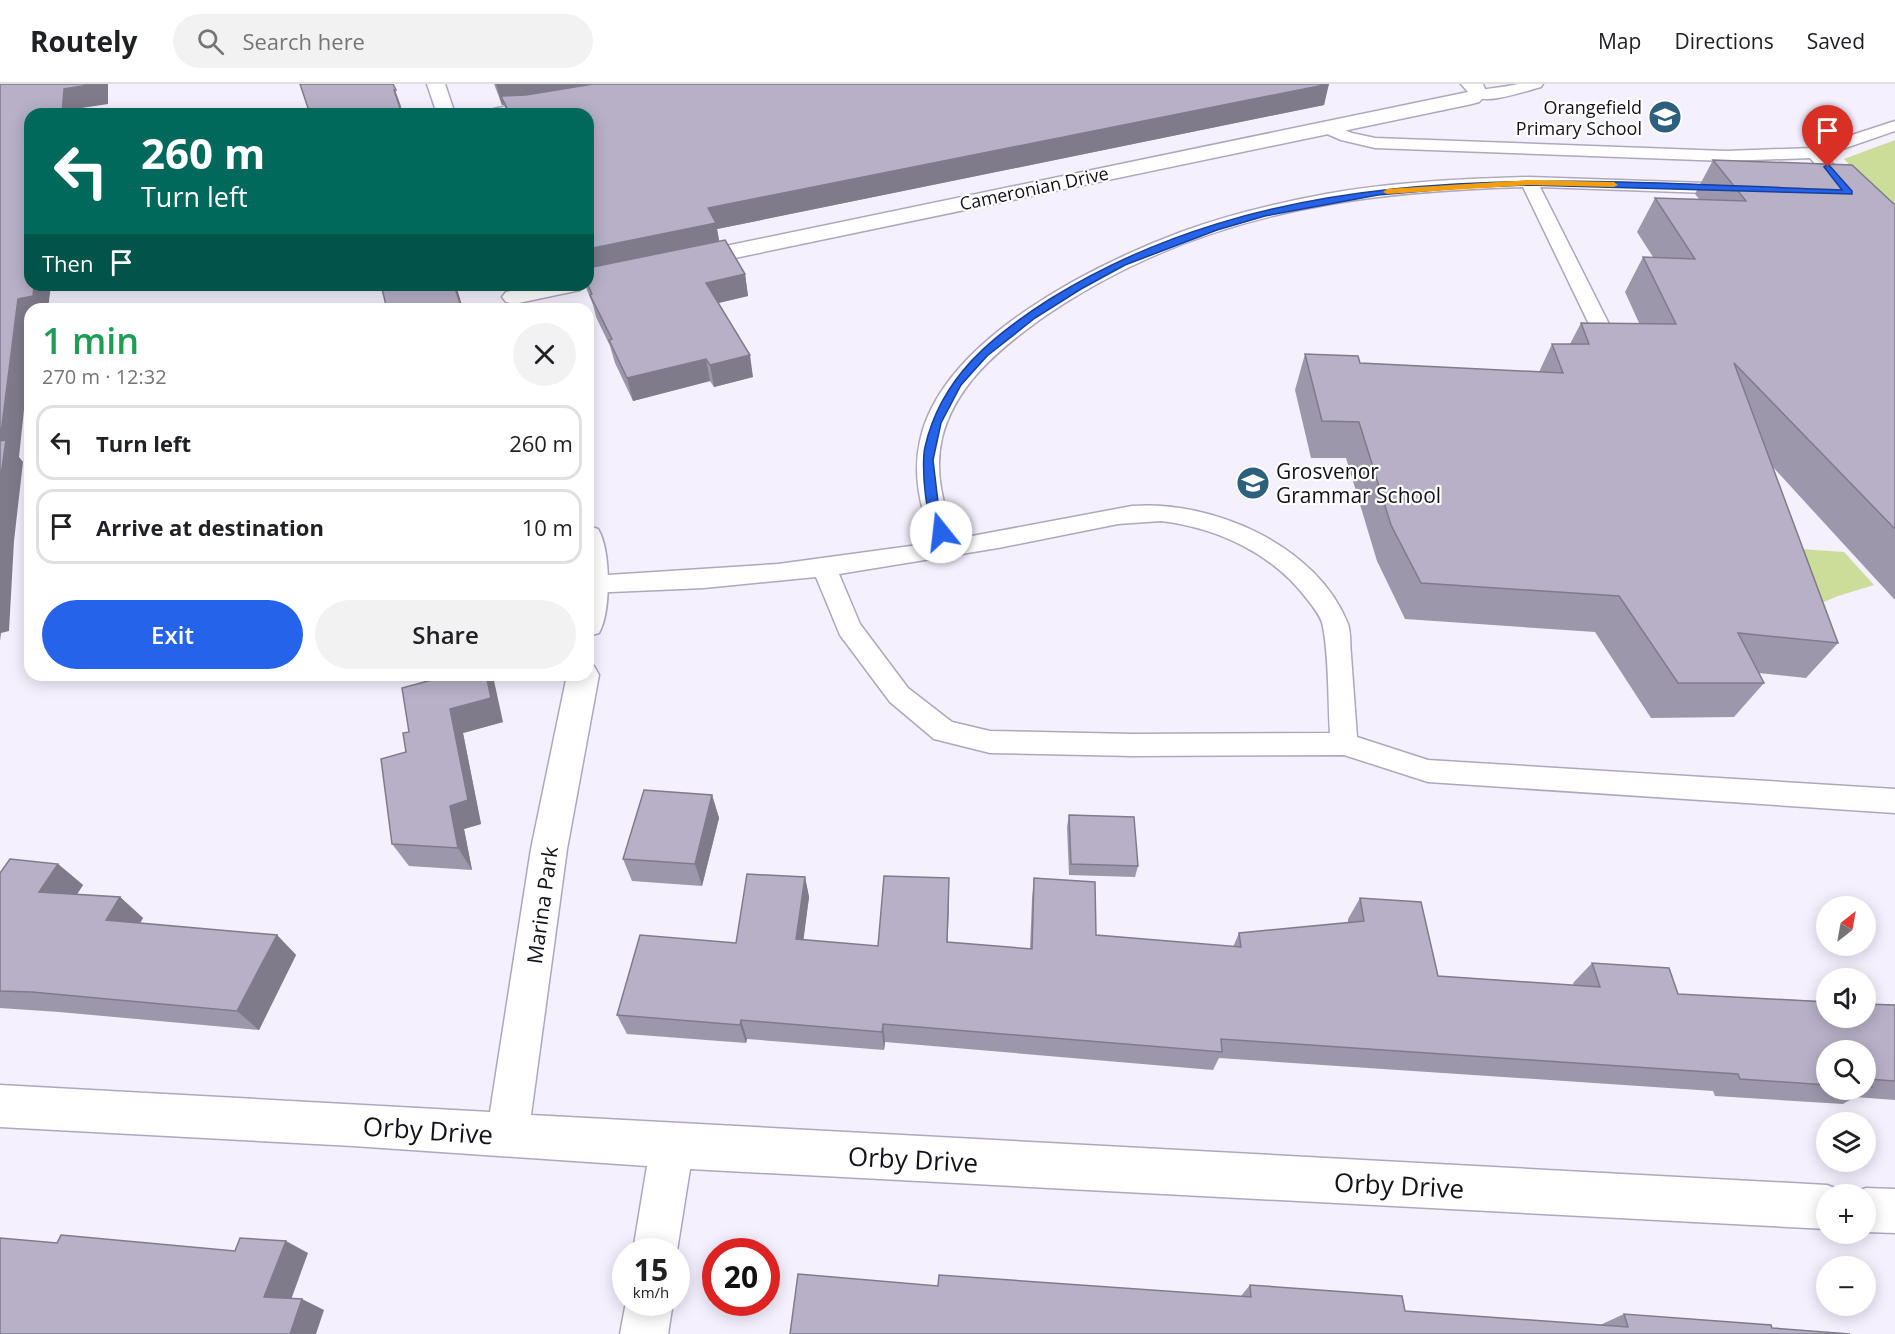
<!DOCTYPE html>
<meta charset="utf-8">
<style>
body{margin:0;font-family:"Open Sans",sans-serif;background:#f2f2f2;color:#202124;height:100vh;display:flex;flex-direction:column;font-size:22px;white-space:nowrap}
*{box-sizing:border-box;margin:0}
p{font-size:20px;color:#757577}
.icon{flex:none;width:33px;height:33px;fill:none;stroke:currentColor;stroke-width:2;stroke-linecap:round;stroke-linejoin:round}
.map{position:relative;flex:1;overflow:hidden}
.drawer{position:absolute;left:24px;top:219px;width:570px;height:378px;display:flex;flex-direction:column;background:#fff;border-radius:18px;box-shadow:0 3px 15px #0003}
.drawer>*{flex:none}
.guide{position:absolute;left:24px;top:24px;width:570px;height:183px;border-radius:18px;box-shadow:0 3px 15px #0003;background:#00695c;color:#fff;overflow:hidden}
.needle{width:39px;rotate:31deg}
.tools{position:absolute;left:1816px;top:812px;display:grid;gap:12px}
.tools a{display:grid;place-items:center;width:60px;height:60px;border-radius:50%;background:#fff;box-shadow:0 3px 15px #0003;font-size:30px}
.speed{position:absolute;left:612px;top:1154px;display:flex;gap:12px;font-size:30px;font-weight:700;text-align:center}
.speed>*{display:grid;place-content:center;width:78px;height:78px;border-radius:50%;background:#fff;box-shadow:0 3px 15px #0003;line-height:1}
.speed small{font-size:15px;font-weight:400}
.speed .limit{border:9px solid #d22;background:#fff;color:#111}
.pin{position:absolute;display:grid;place-items:center;width:51px;height:51px;color:#fff;margin:-62px -26px;border-radius:50% 50% 50% 0;rotate:-45deg;box-shadow:0 0 6px #0007}
.pin .icon{rotate:45deg}
.me{position:absolute;width:66px;margin:-33px;rotate:344deg;stroke-linejoin:round;filter:drop-shadow(0 0 4px #0008)}
.turn{display:flex;align-items:center;gap:21px;height:126px;padding:0 18px;font-size:27px}
.turn .icon{width:78px;height:78px;stroke-width:2.5}
.turn b{display:block;font-size:42px;line-height:51px}
.then{display:flex;align-items:center;height:57px;padding:0 18px;background:#0003;gap:12px;font-size:22px}
.round{display:grid;place-items:center;flex:none;width:63px;height:63px;border-radius:32px;background:#f2f2f2}
.summary{display:flex;align-items:center;justify-content:space-between;height:102px;padding:0 18px}
h1{font-size:36px;font-weight:600;line-height:45px;color:#1e9e55}
.primary-button{display:flex;gap:12px;margin-top:auto;padding:12px 18px}
.primary-button a{flex:1;height:69px;border-radius:36px;background:#2563eb;color:#fff;font-size:24px;font-weight:600;line-height:69px;text-align:center}
.primary-button a+a{background:#f2f2f2;color:#202124}
ul{padding:0;list-style:none}
li{display:flex;align-items:center;gap:18px;height:75px;margin:0 12px 9px;padding:0 6px;border:3px solid #e0e0e0;border-radius:18px}
li div{flex:1}
li b{display:block;font-size:22px}
li em{font-style:normal}
header{display:flex;align-items:center;gap:36px;box-sizing:border-box;height:84px;padding:0 30px;background:#fff;border-bottom:2px solid #e0e0e0}
header strong{font-size:28px}
nav{display:flex;gap:33px;margin-inline-start:auto;font-size:21px}
.search{width:420px;height:54px;background:#f2f2f2;display:flex;align-items:center;gap:15px;box-sizing:border-box;padding:0 21px;border-radius:33px;color:#757577;font-size:22px}
.map>svg:first-child{display:block}
.green{fill:#cbdd98}
.lines{fill:none;stroke-linecap:round;stroke-linejoin:round}
.service-casing{stroke:#aea7be;stroke-width:3}
.minor-casing{stroke:#aea7be;stroke-width:3}
.service{fill:#fff;fill-rule:evenodd}
.minor{fill:#fff;fill-rule:evenodd}
.wall{fill:#9d97ab;fill-rule:evenodd}
.shaded-wall{fill:#807b8b}
.building{fill:#b7b0c7;stroke:#807b8b;stroke-width:1.5}
.route{fill:#2563eb;stroke:#184099;stroke-width:1.5}
.slow{fill:#f59e0b}
.labels{text-anchor:middle;dominant-baseline:central;stroke-width:4.5;stroke-linejoin:round;paint-order:stroke}
.far-poi-label{font-size:18px;fill:#131119;stroke:#fff;text-anchor:end}
.far-street-label{font-size:18px;fill:#131119;stroke:#fff}
.poi-label{font-size:21px;fill:#131119;stroke:#fff;text-anchor:start}
.street-label{font-size:21px;fill:#131119;stroke:#fff}
.near-street-label{font-size:26px;fill:#131119;stroke:#fff}
</style>
<header>
<strong>Routely</strong>
<div class="search"><svg class="icon" aria-label="search" viewBox="0 0 24 24"><circle cx="10" cy="10" r="6"/><path d="M15 15l6 6"/></svg>Search here</div>
<nav><a>Map</a><a>Directions</a><a>Saved</a></nav>
</header>
<div class="map">
<svg width="1895" height="1250" viewBox="0 0 1895 1250">
<rect width="100%" height="100%" fill="#f4f0fe"/>
<g class="green">
<polygon points="1895,56 1895,131 1844,75"/>
<polygon points="1801,465 1844,468 1874,501 1838,512 1796,530"/>
</g>
<g class="lines">
<defs>
<g id="service">
<path d="M1518,0h25l-2,3c-16,4 -58,20 -71,7 5,-5 38,-7 48,-10z"/>
<polygon points="1895,37 1895,47 1825,71 1857,108 1855,112 1843,112 1810,74 1726,77 1375,64 1341,56 1318,46 1316,43 1324,38 1352,49 1375,54 1726,67 1812,64"/>
<path d="M1529,93l207,7 6,1 2,4 -2,4 -6,1 -196,-7 69,137 -3,4h-14l-3,-4 -66,-137c-66,2 -133,6 -198,18 -103,18 -202,56 -287,116 -41,30 -83,65 -96,117 -8,34 1,68 14,101l176,-33c80,-6 185,39 216,118 3,9 2,22 3,31 2,28 4,55 6,82l71,23 467,29v24l-467,-31 -84,-27 -212,1 -142,-3 -56,-14 -44,-37 -50,-67 -24,-58 -112,11 -116,5v-16l4,-1 186,-12 155,-21c-12,-34 -21,-67 -13,-102 21,-101 173,-176 261,-209 46,-17 96,-29 145,-38 67,-12 135,-15 203,-17zM1161,437c57,7 111,32 146,78 6,8 15,18 16,28 6,30 5,74 7,106l-198,1 -142,-3 -38,-9 -44,-34 -48,-64 -21,-50 159,-26 120,-24z"/>
</g>
<g id="minor">
<polygon points="427,0 445,0 455,30 437,30"/>
<polygon points="1461,0 1483,0 1487,10 1479,18 1472,20 687,184 679,182 676,177 679,172 687,170 1468,8"/>
<polygon points="549,15 556,17 558,21 556,25 530,30 489,30 491,26 498,24"/>
<polygon points="538,201 583,201 580,206 514,220 506,218 502,213 506,208"/>
<path d="M588,442l10,3c13,21 13,83 1,104l-11,3z"/>
<polygon points="588,580 594,582 599,591 567,765 531,1031 1827,1101 1843,1107 1844,1110 1827,1110 1827,1145 690,1085 676,1173 676,1167 633,1167 647,1082 353,1062 0,1043 0,1001 490,1028 531,765 567,591 588,591"/>
<polygon points="1866,1104 1895,1105 1895,1149 1866,1148 1866,1110 1850,1110"/>
<polygon points="626,1218 673,1218 668,1250 620,1250"/>
</g>
</defs>
<use href="#service" class="service-casing"/>
<use href="#minor" class="minor-casing"/>
<use href="#service" class="service"/>
<use href="#minor" class="minor"/>
</g>
<g class="wall">
<polygon points="494,0 1328,0 1324,21 717,145 719,157 745,190 748,212 718,219 753,293 714,303 710,297 633,317 615,279 610,262 596,233 593,221 585,201 588,201 588,30 507,30 504,21 502,21"/>
<polygon points="1713,76 1895,121 1895,516 1771,381 1838,559 1806,594 1759,589 1764,599 1734,633 1651,634 1595,548 1405,535 1377,477 1346,374 1311,374 1295,306 1305,270 1360,279 1539,288 1552,260 1570,260 1581,239 1639,239 1625,208 1643,173 1653,173 1637,148 1655,114 1699,115 1695,110"/>
<polygon points="439,594 503,638 463,649 481,740 464,745 472,786 409,782 392,760 409,648"/>
<polygon points="712,711 719,734 702,802 632,797 623,775"/>
<polygon points="1069,731 1138,782 1135,793 1069,791 1067,743"/>
<polygon points="58,780 83,801 77,810 120,813 143,834 140,839 277,851 296,871 259,946 59,928 0,924 0,789"/>
<path d="M805,793l4,20 -6,43 75,6 71,-47 -2,44 83,6 2,-50 2,-21 62,57 137,12 6,-14 109,-10v-4l12,-21 78,78 136,9 -1,-2 19,-20 86,31 217,11v95l-40,-3 -12,7 -128,-8 -2,-5 -494,-33 -6,12 -328,-28 -1,8 -137,-11 -1,4 -119,-9 -10,-19 119,-72zM1827,966h39v39h-39z"/>
<polygon points="1250,1201 1405,1227 1600,1241 1624,1230 1772,1244 790,1250 938,1202 1241,1212"/>
</g>
<g class="shaded-wall">
<polygon points="95,0 108,0 108,20 75,25 75,30 62,30 64,5"/>
<polygon points="393,0 403,28 402,28 394,6"/>
<polygon points="496,0 628,0 505,20 501,12 504,21 502,21"/>
<polygon points="1329,0 1324,21 717,145 720,161 588,189 588,165 708,124"/>
<polygon points="745,190 748,212 710,221 706,199"/>
<polygon points="34,201 51,201 48,225 30,225 30,269 19,373 23,378 14,457 9,547 1,549 0,557 0,357 18,215"/>
<polygon points="454,201 456,201 463,225 462,225"/>
<polygon points="750,271 753,293 714,303 710,281"/>
<polygon points="706,275 710,297 633,317 627,294"/>
<polygon points="486,591 493,591 493,592 503,638 463,649 481,740 464,745 472,786 458,764 450,722 450,625"/>
<polygon points="712,711 719,734 702,802 695,780"/>
<polygon points="58,780 83,801 65,829 39,808"/>
<polygon points="805,793 809,813 801,875 796,855"/>
<polygon points="949,794 949,815 947,878 947,858"/>
<polygon points="120,813 143,834 130,856 106,836"/>
<polygon points="277,851 296,871 259,946 237,927"/>
<polygon points="741,936 747,955 746,959 740,941"/>
<polygon points="883,940 885,958 884,966 882,948"/>
<polygon points="286,1157 308,1169 288,1224 264,1213"/>
<polygon points="302,1215 324,1226 316,1250 290,1250"/>
</g>
<g class="building">
<polygon points="0,0 95,0 64,5 62,30 30,30 30,201 34,201 33,212 18,215 0,357 6,356 0,398"/>
<polygon points="300,0 393,0 396,6 394,6 402,30 310,30"/>
<polygon points="593,0 1329,0 708,124 716,139 588,165 588,30 510,30 501,12 526,11"/>
<polygon points="1713,76 1852,81 1895,121 1895,445 1734,279 1838,559 1738,549 1764,599 1678,599 1619,512 1421,499 1391,441 1359,338 1322,337 1305,270 1358,272 1360,279 1563,289 1552,260 1589,260 1581,239 1676,240 1643,173 1695,175 1655,114 1746,117"/>
<polygon points="725,156 745,190 706,199 750,271 710,281 706,275 627,294 609,256 612,255 590,211 592,210 588,201 588,184"/>
<polygon points="381,201 454,201 462,225 387,225"/>
<polygon points="438,591 486,591 491,614 450,625 468,716 450,722 458,764 392,760 381,675 406,668 403,649 409,648 402,604 439,594"/>
<polygon points="644,706 712,711 695,780 623,775"/>
<polygon points="1069,731 1134,733 1138,782 1071,780"/>
<polygon points="10,775 58,780 39,808 120,813 106,836 277,851 237,927 32,908 0,907 0,789"/>
<polygon points="747,790 805,793 796,855 878,862 884,792 949,794 947,858 1032,865 1034,794 1095,798 1096,851 1241,863 1239,849 1364,837 1360,814 1421,818 1438,892 1600,903 1592,879 1669,884 1678,910 1827,918 1827,933 1866,933 1866,920 1895,921 1895,997 1868,995 1872,1003 1866,1003 1866,966 1827,966 1827,1001 1740,995 1738,990 1221,955 1222,968 883,940 882,948 741,936 740,941 617,931 640,851 736,859"/>
<polygon points="61,1151 235,1167 240,1154 286,1157 264,1213 302,1215 290,1250 0,1250 0,1154 57,1159"/>
<polygon points="798,1190 938,1202 939,1191 1251,1213 1250,1201 1402,1212 1405,1227 1628,1243 1624,1230 1771,1241 1772,1244 1850,1250 790,1250"/>
</g>
<path class="route" d="M1828,80l24,27v3l-324,-9 -70,3 -80,7 -113,21 -48,14 -92,35 -44,24 -46,29 -48,38 -26,29 -20,38 -8,37 5,42 9,30 -6,4c-16,-7 -20,-72 -16,-89 16,-70 67,-111 125,-148 240,-149 525,-118 792,-109l-18,-23z"/>
<polygon class="slow" points="1528,96 1614,98 1618,101 1614,103 1528,101 1387,110 1383,108 1387,105"/>
<defs>
<symbol id="school-disc" viewBox="-11 -11 22 22"><circle r="9.5" fill="#2d607d" stroke="#fff"/><path d="M0-5L7-2L0 1L-7-2ZM-4 1L0 2.5L4 1V4Q0 6-4 4Z" fill="#fff"/></symbol>
</defs>
<g fill-rule="evenodd">
<use href="#school-disc" x="1646" y="14" width="38" height="38"/>
<use href="#school-disc" x="1234" y="380" width="38" height="38"/>
</g>
<g class="labels">
<g class="far-poi-label">
<text x="1642" y="23">Orangefield<tspan x="1642" dy="21">Primary School</tspan></text>
</g>
<g class="far-street-label">
<text transform="translate(1034 104) rotate(-12)">Cameronian Drive</text>
</g>
<g class="poi-label">
<text x="1276" y="387">Grosvenor<tspan x="1276" dy="24">Grammar School</tspan></text>
</g>
<g class="street-label">
<text transform="translate(542 821) rotate(-82)">Marina Park</text>
</g>
<g class="near-street-label">
<text transform="translate(428 1046) rotate(4)">Orby Drive</text>
<text transform="translate(913 1075) rotate(3)">Orby Drive</text>
<text transform="translate(1399 1101) rotate(3)">Orby Drive</text>
</g>
</g>
</svg>
<div class="tools">
<a><svg class="needle" viewBox="-14 -14 28 28"><path d="M0-13l5 13h-10z" fill="#e53935"/><path d="M0 13l5-13h-10z" fill="#757577"/></svg></a>
<a><svg class="icon" aria-label="sound" viewBox="0 0 24 24"><path d="M4 9h4l5-4v14l-5-4H4zM17 9q2 3 0 6"/></svg></a>
<a><svg class="icon" aria-label="search" viewBox="0 0 24 24"><circle cx="10" cy="10" r="6"/><path d="M15 15l6 6"/></svg></a>
<a><svg class="icon" aria-label="layers" viewBox="0 0 24 24"><path d="M12 4l9 5-9 5-9-5zM3 14l9 5 9-5"/></svg></a>
<a>+</a>
<a>−</a>
</div>
<div class="speed"><div>15<small>km/h</small></div><div class="limit">20</div></div>
<div class="pin" style="left:1828px;top:83px;background:#d93025"><svg class="icon" aria-label="arrive" viewBox="0 0 24 24"><path d="M6 21V4h12l-3 4 3 4H6"/></svg></div>
<svg class="me" style="left:941px;top:448px" viewBox="-20 -20 40 40"><circle r="19" fill="#fff"/><path d="M0-13L10 11 0 6-10 11z" fill="#2563eb"/></svg>
<div class="guide">
<div class="turn"><svg class="icon" aria-label="left" viewBox="0 0 24 24"><path d="M17 20v-9H6M10 6l-5 5 5 5"/></svg><div><b>260 m</b>Turn left</div></div>
<div class="then">Then<svg class="icon" aria-label="arrive" viewBox="0 0 24 24"><path d="M6 21V4h12l-3 4 3 4H6"/></svg></div>
</div>
<section class="drawer">
<div class="summary"><div><h1>1 min</h1><p>270 m · 12:32</p></div><a class="round"><svg class="icon" aria-label="close" viewBox="0 0 24 24"><path d="M6 6l12 12M18 6L6 18"/></svg></a></div>
<ul>
<li><svg class="icon" aria-label="left" viewBox="0 0 24 24"><path d="M17 20v-9H6M10 6l-5 5 5 5"/></svg><div><b>Turn left</b></div><em>260 m</em></li>
<li><svg class="icon" aria-label="arrive" viewBox="0 0 24 24"><path d="M6 21V4h12l-3 4 3 4H6"/></svg><div><b>Arrive at destination</b></div><em>10 m</em></li>
</ul>
<div class="primary-button"><a>Exit</a><a>Share</a></div>
</section>
</div>
